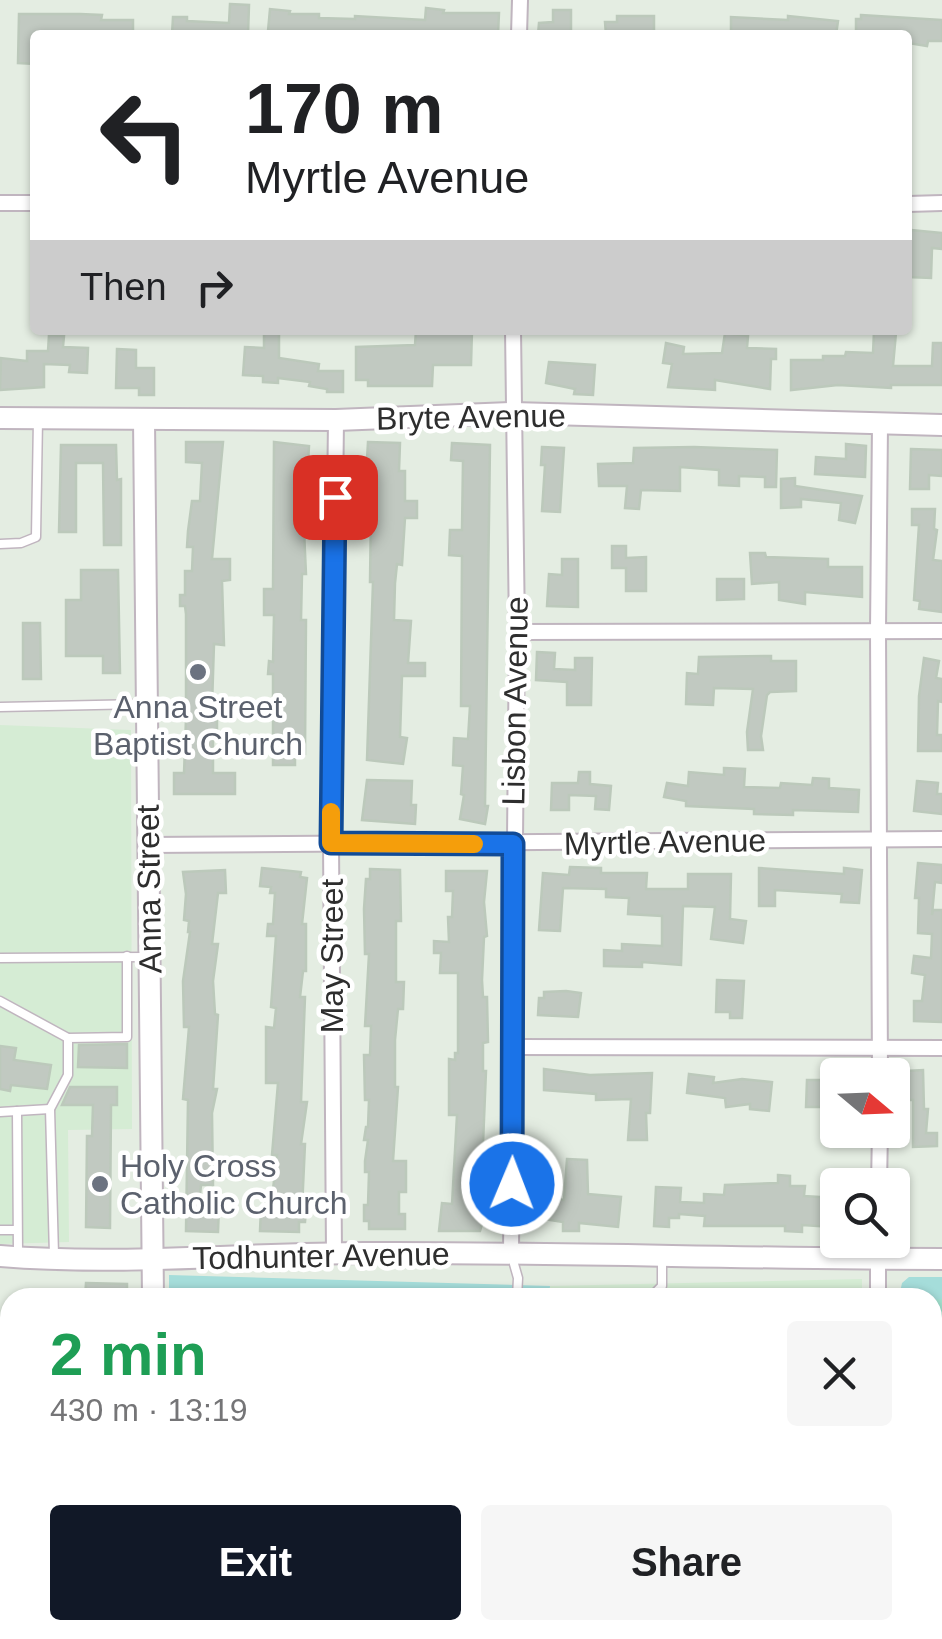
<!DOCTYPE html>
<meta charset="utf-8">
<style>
body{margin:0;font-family:Arial,sans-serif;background:#f6f6f6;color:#202124;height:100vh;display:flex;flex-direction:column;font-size:38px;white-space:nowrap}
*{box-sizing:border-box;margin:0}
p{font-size:32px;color:#757577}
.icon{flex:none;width:55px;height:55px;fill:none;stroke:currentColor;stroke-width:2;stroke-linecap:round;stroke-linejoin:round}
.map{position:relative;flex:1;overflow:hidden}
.side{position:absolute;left:0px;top:1288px;width:942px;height:352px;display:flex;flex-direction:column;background:#fff;border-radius:30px 30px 0 0;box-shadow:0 2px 8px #0004}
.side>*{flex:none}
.banner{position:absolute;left:30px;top:30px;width:882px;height:305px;border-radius:10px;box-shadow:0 2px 8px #0004;background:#fff;color:#202124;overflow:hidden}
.needle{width:65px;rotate:109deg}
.fabs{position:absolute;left:820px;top:1058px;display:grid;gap:20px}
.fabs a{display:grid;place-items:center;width:90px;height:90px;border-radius:10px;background:#fff;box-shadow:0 2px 8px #0004;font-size:50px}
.pin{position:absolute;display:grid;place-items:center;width:85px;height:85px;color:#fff;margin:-42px;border-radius:20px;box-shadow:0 5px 15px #0006}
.me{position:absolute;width:110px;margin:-55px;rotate:1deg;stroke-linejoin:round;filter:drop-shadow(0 0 8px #0008)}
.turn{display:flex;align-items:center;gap:35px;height:210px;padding:0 50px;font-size:45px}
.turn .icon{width:130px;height:130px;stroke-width:2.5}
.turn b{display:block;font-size:70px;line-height:85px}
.then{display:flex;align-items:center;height:95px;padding:0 50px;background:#0003;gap:20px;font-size:38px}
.round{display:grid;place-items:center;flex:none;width:105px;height:105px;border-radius:10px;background:#f6f6f6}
.headline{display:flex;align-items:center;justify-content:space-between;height:170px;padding:0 50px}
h1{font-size:60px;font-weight:700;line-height:75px;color:#1e9e55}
.cta{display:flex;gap:20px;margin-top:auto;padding:20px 50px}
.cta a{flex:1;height:115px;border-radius:10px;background:#111827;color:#fff;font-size:40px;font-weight:700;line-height:115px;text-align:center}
.cta a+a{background:#f6f6f6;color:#202124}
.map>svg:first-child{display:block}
.education{fill:#d5ecd4}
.green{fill:#a5ddda}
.pitch{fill:#a3e3d0}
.building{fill:#c1c9c1;stroke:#bcc9bb;stroke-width:2.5}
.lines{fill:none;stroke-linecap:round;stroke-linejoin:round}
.lane-casing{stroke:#c0b5bf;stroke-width:11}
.street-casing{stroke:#c0b5bf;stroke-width:18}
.secondary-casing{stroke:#c0b5bf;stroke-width:24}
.lane{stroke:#fff;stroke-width:8}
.street{stroke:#fff;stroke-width:14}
.secondary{stroke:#fff;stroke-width:20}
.route-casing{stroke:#114b97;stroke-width:25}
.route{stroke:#1a73e8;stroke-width:18}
.slow{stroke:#f59e0b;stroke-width:18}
.worship-dot{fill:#6b7280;stroke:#fff;stroke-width:4}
.labels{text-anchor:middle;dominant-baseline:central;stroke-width:9;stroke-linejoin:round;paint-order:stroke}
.street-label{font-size:32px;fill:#2e2e2e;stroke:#fff}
.worship-label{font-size:32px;fill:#5b616d;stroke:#fff}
</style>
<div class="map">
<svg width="942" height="1639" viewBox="0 0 942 1639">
<rect width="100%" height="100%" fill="#e4ede2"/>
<g class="education">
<polygon points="0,725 131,730 132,1129 68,1130 69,1242 0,1244"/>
<polygon points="862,1279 862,1297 549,1298 550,1286"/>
<rect x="164" y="1630" width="203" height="9"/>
</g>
<g class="green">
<polygon points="169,1275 550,1286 549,1298 169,1298"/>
<polygon points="909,1277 942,1277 942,1639 899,1639 899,1630 932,1630 932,1298 899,1297 902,1283"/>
<polygon points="367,1630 863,1630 862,1639 367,1639"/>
</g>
<polygon class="pitch" points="942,1299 942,1479 933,1479 933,1300"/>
<g class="building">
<polygon points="230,4 249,5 248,35 172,35 173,17 187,17 187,21 229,23"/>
<polygon points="426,8 444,10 443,13 499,13 498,35 293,35 268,31 270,9 290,11 289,14 319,14 319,18 355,19 355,16 425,20"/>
<polygon points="553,10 571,10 571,35 538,35 539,23 553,22"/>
<polygon points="19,14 80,14 102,15 101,20 133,20 133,35 35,35 35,64 18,63"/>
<polygon points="861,15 942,20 942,41 928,41 927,46 908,43 908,35 856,35 856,19 861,19"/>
<polygon points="617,16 654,16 654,35 606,35 605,22 617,22"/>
<polygon points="788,16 838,21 836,35 731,35 731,17 788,20"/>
<polygon points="911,230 942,233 942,249 932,248 931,278 908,277"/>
<polygon points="416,330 472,330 471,365 433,365 432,386 368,386 368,380 356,380 356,347 415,345"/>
<polygon points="874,331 896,333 893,366 932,366 933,343 942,343 942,385 891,385 891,388 838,385 791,390 791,360 823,360 823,356 845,356 846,352 873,353"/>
<polygon points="264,332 279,332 279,358 319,364 318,371 343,371 343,392 327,392 327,389 309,386 310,382 278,378 278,383 263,382 263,376 243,375 245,347 264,348"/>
<polygon points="725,333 748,336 747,348 776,349 776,359 771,359 770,389 715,380 715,390 668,387 672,364 663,363 666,343 684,347 683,354 722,353"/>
<polygon points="49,335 64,336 63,347 88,348 87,373 69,372 70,365 44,364 44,387 0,390 1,358 27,361 27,351 48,351"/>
<polygon points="117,349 136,350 136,368 154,368 154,395 139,395 139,388 116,388"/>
<polygon points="549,362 595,365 593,395 574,394 575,389 546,383"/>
<polygon points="186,442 223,442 212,559 230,559 230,580 222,581 224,645 214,644 212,706 217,707 217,735 213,735 213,773 235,773 235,794 174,794 174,773 184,773 186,719 186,614 185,606 180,606 180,595 185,595 185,571 192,571 193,547 187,547 188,531 192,501 200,501 202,463 186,462"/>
<polygon points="274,442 309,446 304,530 306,574 302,574 301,620 306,620 305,754 295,754 295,765 273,765 273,674 268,674 269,661 273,662 274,615 264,615 264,589 273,589"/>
<polygon points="368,442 400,443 399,471 405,471 405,501 417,501 417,518 405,518 402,565 397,564 395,583 394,620 411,621 408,663 425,663 425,676 402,676 400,737 407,738 403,764 367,760 373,582 370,582 371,511 374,511 374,481 371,481 371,460 367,460"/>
<polygon points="452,443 490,445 485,806 488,806 485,824 460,819 464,795 461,794 463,766 453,765 454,738 468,739 470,706 461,706 462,556 449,555 450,530 462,530 463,461 451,460"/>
<polygon points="846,444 866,446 865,477 815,474 816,457 846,459"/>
<polygon points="61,445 116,445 117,480 121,479 121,545 104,545 103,463 76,463 76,532 59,532"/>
<polygon points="542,447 564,448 560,512 542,511 545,465 541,465"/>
<polygon points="694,447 777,450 776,487 765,487 765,477 739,476 739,486 719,485 719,470 680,467 680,491 641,490 639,509 625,508 627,486 599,486 598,464 633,463 634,448"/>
<polygon points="911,449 942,450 942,476 929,475 929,489 910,489"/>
<polygon points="795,478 795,486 862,496 855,523 839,520 841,503 801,499 801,507 781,508 781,479"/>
<polygon points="912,509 935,509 934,529 937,530 933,560 942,561 942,612 919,609 920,601 914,600 919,525 912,525"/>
<polygon points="612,546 626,546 626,558 646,557 646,591 626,591 626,568 612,568"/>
<polygon points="750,553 765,553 766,557 828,559 828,567 862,567 862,597 805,592 805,604 779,600 779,582 752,584"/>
<polygon points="562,559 578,559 578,607 547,606 549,574 562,575"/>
<polygon points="81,570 118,570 120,673 103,673 103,656 66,656 66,600 81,600"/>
<polygon points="717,579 744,579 744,599 717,600"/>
<polygon points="23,623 40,623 41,679 23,679"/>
<polygon points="537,652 555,653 554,669 575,670 575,658 592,658 591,705 567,705 567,682 536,680"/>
<polygon points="771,656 771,661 796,661 796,691 770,692 767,695 761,736 763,750 748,750 747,732 753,689 714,688 713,705 686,704 687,673 698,674 699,657"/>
<polygon points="924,658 939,661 936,678 942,679 942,702 938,701 937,735 942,735 942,751 918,751 919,696"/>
<polygon points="724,768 745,769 744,787 780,788 781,783 812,785 813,778 829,779 829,788 859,790 858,812 793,810 793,815 754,814 754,809 686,806 686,801 664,797 667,783 688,786 689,772 724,775"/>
<polygon points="579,772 590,772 590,784 611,786 609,810 595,809 596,796 569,795 569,810 551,810 552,783 578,783"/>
<polygon points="367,780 412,781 411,805 416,805 415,824 362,820"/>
<polygon points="917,781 938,783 937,794 942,794 942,814 914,811"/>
<polygon points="918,863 942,865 942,883 935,882 932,915 933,910 942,910 942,1022 914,1021 914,1001 922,1001 925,975 912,973 914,956 931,958 932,934 918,933 919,898 915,898"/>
<polygon points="570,867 601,868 601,873 647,873 646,889 688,889 688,874 731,874 730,919 746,921 743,943 711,939 715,907 683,906 681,965 642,962 642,967 604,966 604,950 622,951 622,944 662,946 662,916 628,914 629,898 606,897 606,889 563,888 560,931 539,930 543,873 569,875"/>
<polygon points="262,868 301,872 300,877 307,878 302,924 306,924 306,971 303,971 300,997 305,997 301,1102 307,1102 301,1144 305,1144 302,1209 306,1209 305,1222 299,1222 299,1232 260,1231 261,1208 265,1208 265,1198 272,1198 277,1155 272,1155 278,1083 266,1083 266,1027 274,1028 276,1008 271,1007 276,936 267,936 268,924 273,924 275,893 270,893 271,887 260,886"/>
<polygon points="759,868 844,874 844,868 862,870 859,903 841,902 842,894 775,890 775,906 759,906"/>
<polygon points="370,869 400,870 401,921 396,921 396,982 404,982 403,1009 398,1009 395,1040 395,1087 398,1087 393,1161 406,1161 406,1192 399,1192 399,1214 405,1214 405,1229 369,1229 369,1221 364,1221 364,1205 368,1205 369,1172 365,1172 365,1161 368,1140 364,1140 366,1127 368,1127 369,1100 365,1100 364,1055 370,1055 371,1026 365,1026 369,954 365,954 364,909 366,879 370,879"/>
<polygon points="225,870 226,893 218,893 212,944 218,944 213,981 215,1014 218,1015 213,1089 217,1089 212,1113 213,1185 201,1185 199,1206 219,1207 218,1232 186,1231 188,1100 183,1099 189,1027 184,1027 183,981 190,932 188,932 189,921 184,920 186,894 183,872"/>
<polygon points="446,871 487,871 484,902 487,936 484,937 482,980 483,997 487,997 488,1042 483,1043 483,1071 486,1071 483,1144 487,1144 481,1206 487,1207 480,1231 439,1231 442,1203 452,1204 457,1115 449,1115 449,1059 455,1060 455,1053 458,1053 458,973 440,973 441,953 434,953 434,941 449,942 448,917 452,917 453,891 446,891"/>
<polygon points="717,980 744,981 742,1018 730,1018 730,1012 716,1012"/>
<polygon points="566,991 581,993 578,1017 538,1015 539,998 544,998 544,992"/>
<polygon points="127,1044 127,1068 78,1067 79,1045"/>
<polygon points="0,1046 16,1048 14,1060 51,1065 47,1089 11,1085 10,1091 0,1089"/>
<polygon points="544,1069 590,1075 652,1073 650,1113 646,1113 647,1140 628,1140 631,1099 596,1100 596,1094 544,1090"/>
<polygon points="923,1070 924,1109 928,1109 926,1133 937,1133 937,1146 913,1147 913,1100 907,1100 906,1071"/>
<polygon points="689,1074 714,1077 713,1083 742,1079 772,1082 769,1111 750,1109 750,1104 726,1107 725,1098 687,1093"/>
<polygon points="807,1080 828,1080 828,1107 806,1107"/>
<polygon points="70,1087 117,1087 117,1105 111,1105 110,1228 86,1227 87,1136 92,1136 93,1105 62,1105"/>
<polygon points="567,1159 587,1160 588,1194 621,1197 618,1227 579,1223 579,1231 563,1231 563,1222 537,1218 540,1197 564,1200"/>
<polygon points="778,1175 790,1176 790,1186 805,1186 804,1196 835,1198 832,1227 802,1225 802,1232 785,1231 785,1226 704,1226 705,1216 679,1214 679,1218 669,1218 669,1227 654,1226 656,1187 681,1188 680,1202 704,1203 704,1194 724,1195 725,1185 778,1183"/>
<polygon points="86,1283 127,1284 127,1298 85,1298"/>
</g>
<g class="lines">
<defs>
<g id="lane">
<polyline points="0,544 21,543 36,537 38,419"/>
<polyline points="0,707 143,704"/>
<polyline points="0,958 145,957"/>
<polyline points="0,1001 68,1038"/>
<polyline points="17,1111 18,1253"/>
<polyline points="0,1112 50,1109"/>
<polyline points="0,1230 17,1230"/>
<polyline points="54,1255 50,1109 68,1075 68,1038 127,1037 127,956"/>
<polyline points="512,1257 518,1278 517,1298"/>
<polyline points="542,1298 654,1294 662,1286 662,1259"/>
<polyline points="285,1630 285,1639"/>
<polyline points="322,1639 322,1630"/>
</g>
<g id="street">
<polyline points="519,35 520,0"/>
<polyline points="0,203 35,203"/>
<polyline points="908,204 942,203"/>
<polyline points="517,632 942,631"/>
<polyline points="149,845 942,839"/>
<polyline points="514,1047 942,1048"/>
<polyline points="880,1075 878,630 880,425"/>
<polyline points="879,1185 880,1130"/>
<polyline points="511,1252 517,632 513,330"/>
<polyline points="334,1253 331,843 336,420"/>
<polyline points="878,1298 878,1240"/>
<polyline points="881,1630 881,1639"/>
</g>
<g id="secondary">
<polyline points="0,418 336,420 513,413 942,425"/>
<polyline points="144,420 153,1298"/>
<path d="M0,1256c122,10 243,-3 365,-3 192,-1 384,6 577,6"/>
<polyline points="151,1639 152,1630"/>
</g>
</defs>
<use href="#lane" class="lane-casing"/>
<use href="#street" class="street-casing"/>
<use href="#secondary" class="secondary-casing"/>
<use href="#lane" class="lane"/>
<use href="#street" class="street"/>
<use href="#secondary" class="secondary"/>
</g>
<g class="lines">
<defs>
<polyline id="route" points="335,497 331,843 513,844 512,1184"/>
</defs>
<use href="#route" class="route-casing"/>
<use href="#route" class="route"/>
<polyline class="slow" points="331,812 331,843 474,844"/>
</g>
<g class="worship-dot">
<circle cx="198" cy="672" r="10"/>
<circle cx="100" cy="1184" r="10"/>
</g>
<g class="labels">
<g class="street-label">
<text transform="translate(471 417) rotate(-1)">Bryte Avenue</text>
<text transform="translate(515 701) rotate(-89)">Lisbon Avenue</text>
<text transform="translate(665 842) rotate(-1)">Myrtle Avenue</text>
<text transform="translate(149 889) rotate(-91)">Anna Street</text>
<text transform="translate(332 956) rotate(-90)">May Street</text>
<text transform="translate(321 1256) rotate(-1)">Todhunter Avenue</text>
</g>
<g class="worship-label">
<text x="198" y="707">Anna Street<tspan x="198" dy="37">Baptist Church</tspan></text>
<text x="120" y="1166" text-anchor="start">Holy Cross<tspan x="120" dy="37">Catholic Church</tspan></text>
</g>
</g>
</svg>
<div class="fabs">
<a><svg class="needle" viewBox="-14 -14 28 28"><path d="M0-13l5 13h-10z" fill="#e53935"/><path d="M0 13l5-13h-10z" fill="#757577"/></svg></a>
<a><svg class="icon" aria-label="search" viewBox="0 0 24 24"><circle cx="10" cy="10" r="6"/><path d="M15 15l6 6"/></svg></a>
</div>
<div class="pin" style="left:335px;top:497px;background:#d93025"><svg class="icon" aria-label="arrive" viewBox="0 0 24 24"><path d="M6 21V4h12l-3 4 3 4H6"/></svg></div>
<svg class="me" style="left:512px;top:1184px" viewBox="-20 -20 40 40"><circle r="17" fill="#1a73e8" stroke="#fff" stroke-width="3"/><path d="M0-11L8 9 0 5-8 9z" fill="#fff"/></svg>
<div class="banner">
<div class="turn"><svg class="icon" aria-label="left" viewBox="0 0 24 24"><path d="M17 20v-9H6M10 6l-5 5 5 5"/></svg><div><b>170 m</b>Myrtle Avenue</div></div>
<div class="then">Then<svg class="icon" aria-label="right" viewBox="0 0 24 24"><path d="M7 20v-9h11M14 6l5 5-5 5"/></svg></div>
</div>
<section class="side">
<div class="headline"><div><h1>2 min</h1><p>430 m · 13:19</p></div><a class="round"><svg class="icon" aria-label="close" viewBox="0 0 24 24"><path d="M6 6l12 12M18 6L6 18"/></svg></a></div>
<div class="cta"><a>Exit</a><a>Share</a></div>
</section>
</div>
